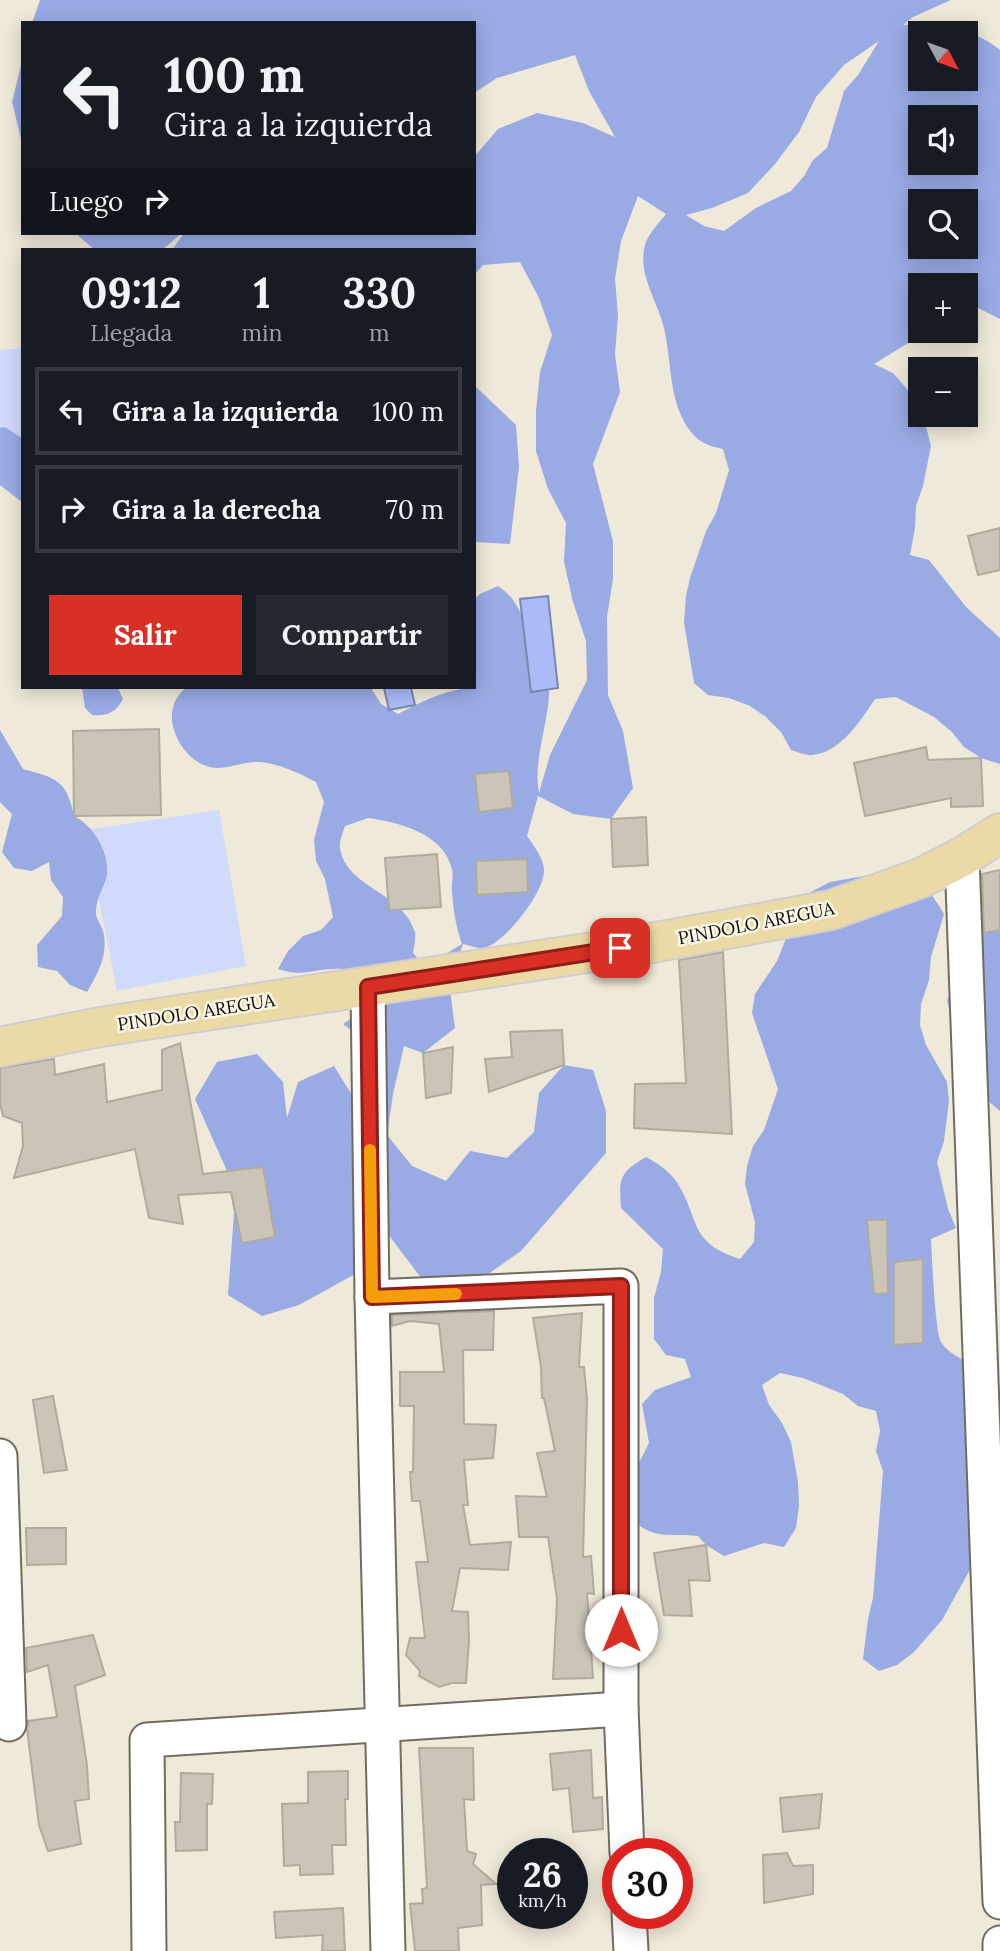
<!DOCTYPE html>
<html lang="es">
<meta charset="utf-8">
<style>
body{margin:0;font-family:Lora,serif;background:#242831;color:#f1f3f6;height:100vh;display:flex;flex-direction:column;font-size:26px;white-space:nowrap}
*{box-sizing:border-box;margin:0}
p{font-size:23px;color:#9ea1a6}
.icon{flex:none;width:38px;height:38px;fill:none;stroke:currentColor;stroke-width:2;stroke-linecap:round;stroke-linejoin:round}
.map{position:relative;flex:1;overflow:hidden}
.details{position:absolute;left:21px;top:248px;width:455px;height:441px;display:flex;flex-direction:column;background:#171b24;border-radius:0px;box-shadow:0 4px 18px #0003}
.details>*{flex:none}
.hud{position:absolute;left:21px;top:21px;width:455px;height:214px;border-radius:0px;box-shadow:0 4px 18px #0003;background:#171b24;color:#f1f3f6;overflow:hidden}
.needle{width:46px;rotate:131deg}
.fabs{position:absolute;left:908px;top:21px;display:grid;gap:14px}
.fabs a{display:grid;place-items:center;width:70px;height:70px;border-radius:0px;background:#171b24;box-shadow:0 4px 18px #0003;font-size:35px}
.speed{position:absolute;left:497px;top:1838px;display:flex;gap:14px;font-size:35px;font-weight:700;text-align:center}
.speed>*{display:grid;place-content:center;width:91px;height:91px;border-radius:50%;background:#171b24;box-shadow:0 4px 18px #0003;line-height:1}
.speed small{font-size:18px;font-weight:400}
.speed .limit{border:10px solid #d22;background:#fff;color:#111}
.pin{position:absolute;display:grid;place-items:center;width:60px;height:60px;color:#fff;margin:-30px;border-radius:14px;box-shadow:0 4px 10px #0006}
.me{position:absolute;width:77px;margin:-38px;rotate:0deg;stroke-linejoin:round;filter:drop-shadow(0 0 5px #0008)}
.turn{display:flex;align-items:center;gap:24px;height:147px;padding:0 28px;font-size:32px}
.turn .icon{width:91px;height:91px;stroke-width:2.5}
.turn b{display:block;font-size:49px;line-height:60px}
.then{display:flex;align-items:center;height:66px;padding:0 28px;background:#0003;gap:14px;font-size:26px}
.eta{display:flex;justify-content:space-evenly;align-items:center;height:119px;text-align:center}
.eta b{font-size:42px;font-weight:800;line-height:49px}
.action{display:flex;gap:14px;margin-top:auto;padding:14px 28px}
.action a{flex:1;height:80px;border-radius:0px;background:#d93025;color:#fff;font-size:28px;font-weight:800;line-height:80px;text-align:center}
.action a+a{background:#242831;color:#f1f3f6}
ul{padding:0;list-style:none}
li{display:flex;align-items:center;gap:21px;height:88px;margin:0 14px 10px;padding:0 14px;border:4px solid #363941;border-radius:0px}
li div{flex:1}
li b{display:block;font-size:26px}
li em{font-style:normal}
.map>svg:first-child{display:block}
.green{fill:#d0dafb}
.forest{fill:#99aae5;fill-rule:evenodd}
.water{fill:#aabbf8;stroke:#7b86af;stroke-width:2}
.building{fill:#cac5b6;stroke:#b0ab9c;stroke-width:2}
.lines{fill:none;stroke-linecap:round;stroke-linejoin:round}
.minor-casing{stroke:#716c5e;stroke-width:37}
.major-casing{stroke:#cfcecd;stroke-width:42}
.minor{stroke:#fff;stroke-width:33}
.major{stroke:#ecdaa6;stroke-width:38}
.route-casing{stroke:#8d1f18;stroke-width:18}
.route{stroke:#d93025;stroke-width:12}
.slow{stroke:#f59e0b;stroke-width:12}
.labels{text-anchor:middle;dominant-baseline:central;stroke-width:5;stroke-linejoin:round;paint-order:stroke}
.street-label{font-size:18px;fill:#0d0b06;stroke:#fcf6e7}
</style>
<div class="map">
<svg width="1000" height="1951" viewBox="0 0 1000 1951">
<rect width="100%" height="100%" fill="#efe9d9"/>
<g class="green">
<polygon points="23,348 23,458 0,460 0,350"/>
<polygon points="219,810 246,966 117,991 85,830"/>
</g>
<g class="forest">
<path d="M40,0h911l-38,17 -10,8c32,-3 71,3 97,25v269l-22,-11 -12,1v-24h-46v46h22l-10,7 -22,4 -36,22 19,9 27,31v11h3l8,31 -8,40 -7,20 -1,22 -5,27 19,5 37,47 34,31v126l-19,-6 -17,-11 -12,-15 -18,-15 -38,-20 -21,2c-14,21 -34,53 -62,56 -6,1 -15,-3 -22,-5l-10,-18 -15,-15 -16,-11 -21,-8 -21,-3 -14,-12 -10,-61 2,-26 4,-18 16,-47 10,-18 13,-43 -6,-21c-14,-3 -23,-6 -32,-17 -23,-29 -19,-70 -27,-104 -6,-26 -27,-54 -19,-83 3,-11 14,-22 21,-31l-28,-18 -17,45 -6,38 3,37 -3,38 5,38 -27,72 20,77v38l-6,38 1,78 15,36 10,57 -22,31 -38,-5 -35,-18 -11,40c6,9 16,21 17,33 2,22 -39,74 -60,79 -6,1 -15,-3 -21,-4l-14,38 6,46 -32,25 -19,-7 -11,48 -6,41 25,31 34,15 24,-30 37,7 27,-26 5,-39 25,-28 29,5 13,41v42l-85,98 -40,28 -44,20 -49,-65 -22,34 -67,37 -37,11 -34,-21 6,-82 -7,-42 -32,-72 22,-37 40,-8 26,28 4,36 11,-36 36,-16 21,34 -2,17 21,-69 -31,-24 33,-23 2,-29c-15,-1 -31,-4 -45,-3 -25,1 -30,8 -55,0l10,-18 15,-15 18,-6 12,-13 -8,-38 -9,-18 -2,-21 10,-38 -8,-20c-17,-9 -36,-18 -56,-20 -14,-1 -29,6 -43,6 -24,-1 -42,-25 -45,-47 -1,-12 3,-26 14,-33h185l10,16 17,10c22,-12 51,-26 76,-26v-89l6,-5 18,-8c5,4 12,9 15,14 14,20 38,73 36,96 -2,31 -16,67 -10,97l11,-38 37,-75 -1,-39 -13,-39 -9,-40 2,-39 -18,-34 -12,-38v-40l4,-39 12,-37 -13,-37 -19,-36 -37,3 -9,10v-25h-302l12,-17h290v-76l24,-28 39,-16 46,10 32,14 -26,-46 -14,-36 -78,23 -23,15v-70h-442zM920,33h46v46h-46zM879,41l-21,34 -14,16 -17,57 -14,12 -9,16 -13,15 -35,17 -32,23 -20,-5 -18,-11 26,-7 36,-15 27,-29 24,-32 17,-35 28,-32zM920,117h46v46h-46zM920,201h46v46h-46zM368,818c31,4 76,16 84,51 2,6 -1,15 0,22 1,18 4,36 10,53l-37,23 -12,-14c1,-6 3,-15 2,-21 -13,-41 -69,-44 -75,-84 -1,-6 3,-16 5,-22z"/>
<polygon points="23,57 23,147 12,102"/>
<polygon points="75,233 182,233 162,250 95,250"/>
<polygon points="474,385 516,425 519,467 510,544 474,542"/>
<polygon points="5,427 23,439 23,503 0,485 0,428"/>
<path d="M82,688h36l5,11c-7,14 -16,17 -31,16l-7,-7z"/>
<path d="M0,730l23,39c34,9 44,12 51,47 20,10 35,36 33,58 -2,13 -11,23 -11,37 -1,7 5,13 7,20 6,23 -5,42 -16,61l-17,-7 -13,-14 -19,-4 -1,-22 25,-29 1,-19 -12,-17 -2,-18 -17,9 -18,-3 -12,-16 10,-38 -12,-12z"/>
<path d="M875,874c39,6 48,3 69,40l-13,43 -2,23 -8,24 -1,21 6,20 21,37 2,19 -5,40 -7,21 11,47 8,19 -25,11c1,18 4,93 10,103 7,11 20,17 31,22v202l-30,54 -28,32 -17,13 -18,6 -16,-12 5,-40 5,-21 10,-127 -7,-20 4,-20 -4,-20 -18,-5 -15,-12 -40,-16 -23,-5 -18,12 7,20 13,18 9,19 7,40 1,24 -3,22 -12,19 -20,-4 -40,13 -18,-11 -8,-9c-33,-3 -45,5 -71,-21l1,-39 12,-15 9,-18 -7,-39 13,-14 36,-13 -6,-18 -19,-4 -12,-16v-41l7,-26 2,-23 -42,-41c-2,-30 -2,-35 25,-51 11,6 22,13 30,24 25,38 11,61 64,78l14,-17 1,-20 -10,-38 2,-18 6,-20 11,-16 14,-41 -26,-76 3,-19 22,-33 8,-20v-19l11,-17 13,-12 21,-11z"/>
<polygon points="1000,930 1000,1111 966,1082 947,1000 982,934"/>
</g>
<g class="water">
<polygon points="548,596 558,688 531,692 520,599"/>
<polygon points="384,688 411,688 415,705 389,710"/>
</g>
<g class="building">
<polygon points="1000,528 1000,570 978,575 968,536"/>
<polygon points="159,729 161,815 74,816 73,731"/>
<polygon points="926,747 928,760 981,758 983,806 951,807 951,798 865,816 854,763"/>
<polygon points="509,771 513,808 479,812 475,774"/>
<polygon points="646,817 648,865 613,867 611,819"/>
<polygon points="437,854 441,907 389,910 385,858"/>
<polygon points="527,859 528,892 477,895 476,861"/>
<polygon points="1000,870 1000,930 984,933 982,874"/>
<polygon points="723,952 732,1134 634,1128 635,1084 686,1083 679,960"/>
<polygon points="562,1030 564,1065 489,1092 485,1059 512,1057 510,1032"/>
<polygon points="180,1043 203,1174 263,1167 275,1237 242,1243 231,1192 178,1195 183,1224 149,1218 135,1149 14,1178 23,1146 22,1123 3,1116 0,1103 0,1068 54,1059 55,1075 104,1064 107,1102 162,1090 162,1050"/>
<polygon points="453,1047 451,1093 426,1098 423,1053"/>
<polygon points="867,1220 887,1220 888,1293 874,1294"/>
<polygon points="923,1259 923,1343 894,1345 894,1262"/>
<polygon points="494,1311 493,1350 463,1350 464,1424 496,1425 493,1458 464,1460 468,1505 463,1505 470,1545 511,1542 508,1570 460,1568 452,1611 468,1612 469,1641 466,1683 452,1683 439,1687 419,1676 420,1671 406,1655 410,1638 425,1638 416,1562 428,1562 420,1501 412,1501 410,1472 413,1472 414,1406 400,1406 400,1372 444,1372 439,1324 410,1321 392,1326 392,1315"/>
<polygon points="582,1313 579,1367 584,1367 587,1399 583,1557 591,1556 594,1594 587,1593 593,1678 553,1679 557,1599 548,1537 519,1537 516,1496 547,1497 537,1453 555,1451 544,1398 542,1398 541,1367 533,1318"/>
<polygon points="53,1396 67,1470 44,1473 33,1400"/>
<polygon points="26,1528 66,1528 66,1564 27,1565"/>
<polygon points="706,1545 710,1581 689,1580 692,1616 664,1615 654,1553"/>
<polygon points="93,1635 105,1675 75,1686 87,1765 89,1799 75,1801 81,1844 48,1851 39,1825 27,1729 28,1721 57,1717 48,1665 27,1672 26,1648"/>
<polygon points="419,1748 473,1748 474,1800 464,1799 467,1851 476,1854 473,1864 496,1884 481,1885 482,1925 458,1928 459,1951 415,1951 410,1904 423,1903 422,1889 427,1888"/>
<polygon points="591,1750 593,1798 602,1797 603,1829 573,1832 569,1788 553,1790 550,1754"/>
<polygon points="348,1771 348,1799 345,1799 346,1845 332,1845 333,1874 300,1875 300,1865 284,1866 282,1804 308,1803 308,1772"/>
<polygon points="181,1773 213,1774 212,1804 207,1804 207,1850 176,1851 175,1822 180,1822"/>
<polygon points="822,1794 819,1828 783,1832 780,1798"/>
<polygon points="787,1853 793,1866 813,1865 813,1894 764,1903 763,1855"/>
<polygon points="343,1908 345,1951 322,1951 323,1935 276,1938 274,1912"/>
</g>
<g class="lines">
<defs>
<g id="minor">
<polyline points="962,857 1000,1902"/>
<polyline points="368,987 372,1297 388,1951"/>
<polyline points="372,1297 621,1286 621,1709 627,1853"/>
<polyline points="0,1456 9,1724"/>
<polyline points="629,1913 631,1951"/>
<polyline points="149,1951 147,1740 621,1709"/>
<polyline points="1000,1951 1000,1943"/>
</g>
<polyline id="major" points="0,1047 100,1027 646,944 831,910 921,878 962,857 1000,833"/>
</defs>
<use href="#minor" class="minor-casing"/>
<use href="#major" class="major-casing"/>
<use href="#minor" class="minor"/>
<use href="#major" class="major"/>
</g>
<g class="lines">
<defs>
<polyline id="route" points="620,948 368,987 372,1297 621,1286 621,1630"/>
</defs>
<use href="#route" class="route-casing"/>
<use href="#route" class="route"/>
<polyline class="slow" points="370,1150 372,1297 456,1294"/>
</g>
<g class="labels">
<g class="street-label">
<text transform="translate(756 923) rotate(-11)">PINDOLO AREGUA</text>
<text transform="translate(196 1012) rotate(-9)">PINDOLO AREGUA</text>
</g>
</g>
</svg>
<div class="fabs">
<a><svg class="needle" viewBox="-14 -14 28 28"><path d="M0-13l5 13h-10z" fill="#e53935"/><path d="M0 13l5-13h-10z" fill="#9ea1a6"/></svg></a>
<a><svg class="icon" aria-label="sound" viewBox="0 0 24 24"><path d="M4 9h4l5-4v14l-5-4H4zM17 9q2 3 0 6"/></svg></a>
<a><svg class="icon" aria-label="search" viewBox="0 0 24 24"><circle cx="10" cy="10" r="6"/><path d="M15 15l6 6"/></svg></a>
<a>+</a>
<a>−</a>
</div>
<div class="speed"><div>26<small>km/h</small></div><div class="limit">30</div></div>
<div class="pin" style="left:620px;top:948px;background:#d93025"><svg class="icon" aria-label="arrive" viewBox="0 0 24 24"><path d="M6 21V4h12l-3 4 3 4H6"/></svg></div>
<svg class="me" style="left:621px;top:1630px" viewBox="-20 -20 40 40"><circle r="19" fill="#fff"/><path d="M0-13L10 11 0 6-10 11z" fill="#d93025"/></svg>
<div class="hud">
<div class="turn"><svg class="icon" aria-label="left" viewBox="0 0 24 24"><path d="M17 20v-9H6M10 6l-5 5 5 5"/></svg><div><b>100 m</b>Gira a la izquierda</div></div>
<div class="then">Luego<svg class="icon" aria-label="right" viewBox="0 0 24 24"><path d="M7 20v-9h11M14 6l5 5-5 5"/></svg></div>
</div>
<section class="details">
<div class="eta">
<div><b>09:12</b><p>Llegada</p></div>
<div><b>1</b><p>min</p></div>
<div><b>330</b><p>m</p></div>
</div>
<ul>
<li><svg class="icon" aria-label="left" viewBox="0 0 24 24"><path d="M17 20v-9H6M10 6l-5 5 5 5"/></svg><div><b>Gira a la izquierda</b></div><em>100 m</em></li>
<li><svg class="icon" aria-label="right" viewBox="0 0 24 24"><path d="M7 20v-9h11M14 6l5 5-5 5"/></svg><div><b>Gira a la derecha</b></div><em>70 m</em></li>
</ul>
<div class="action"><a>Salir</a><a>Compartir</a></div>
</section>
</div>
